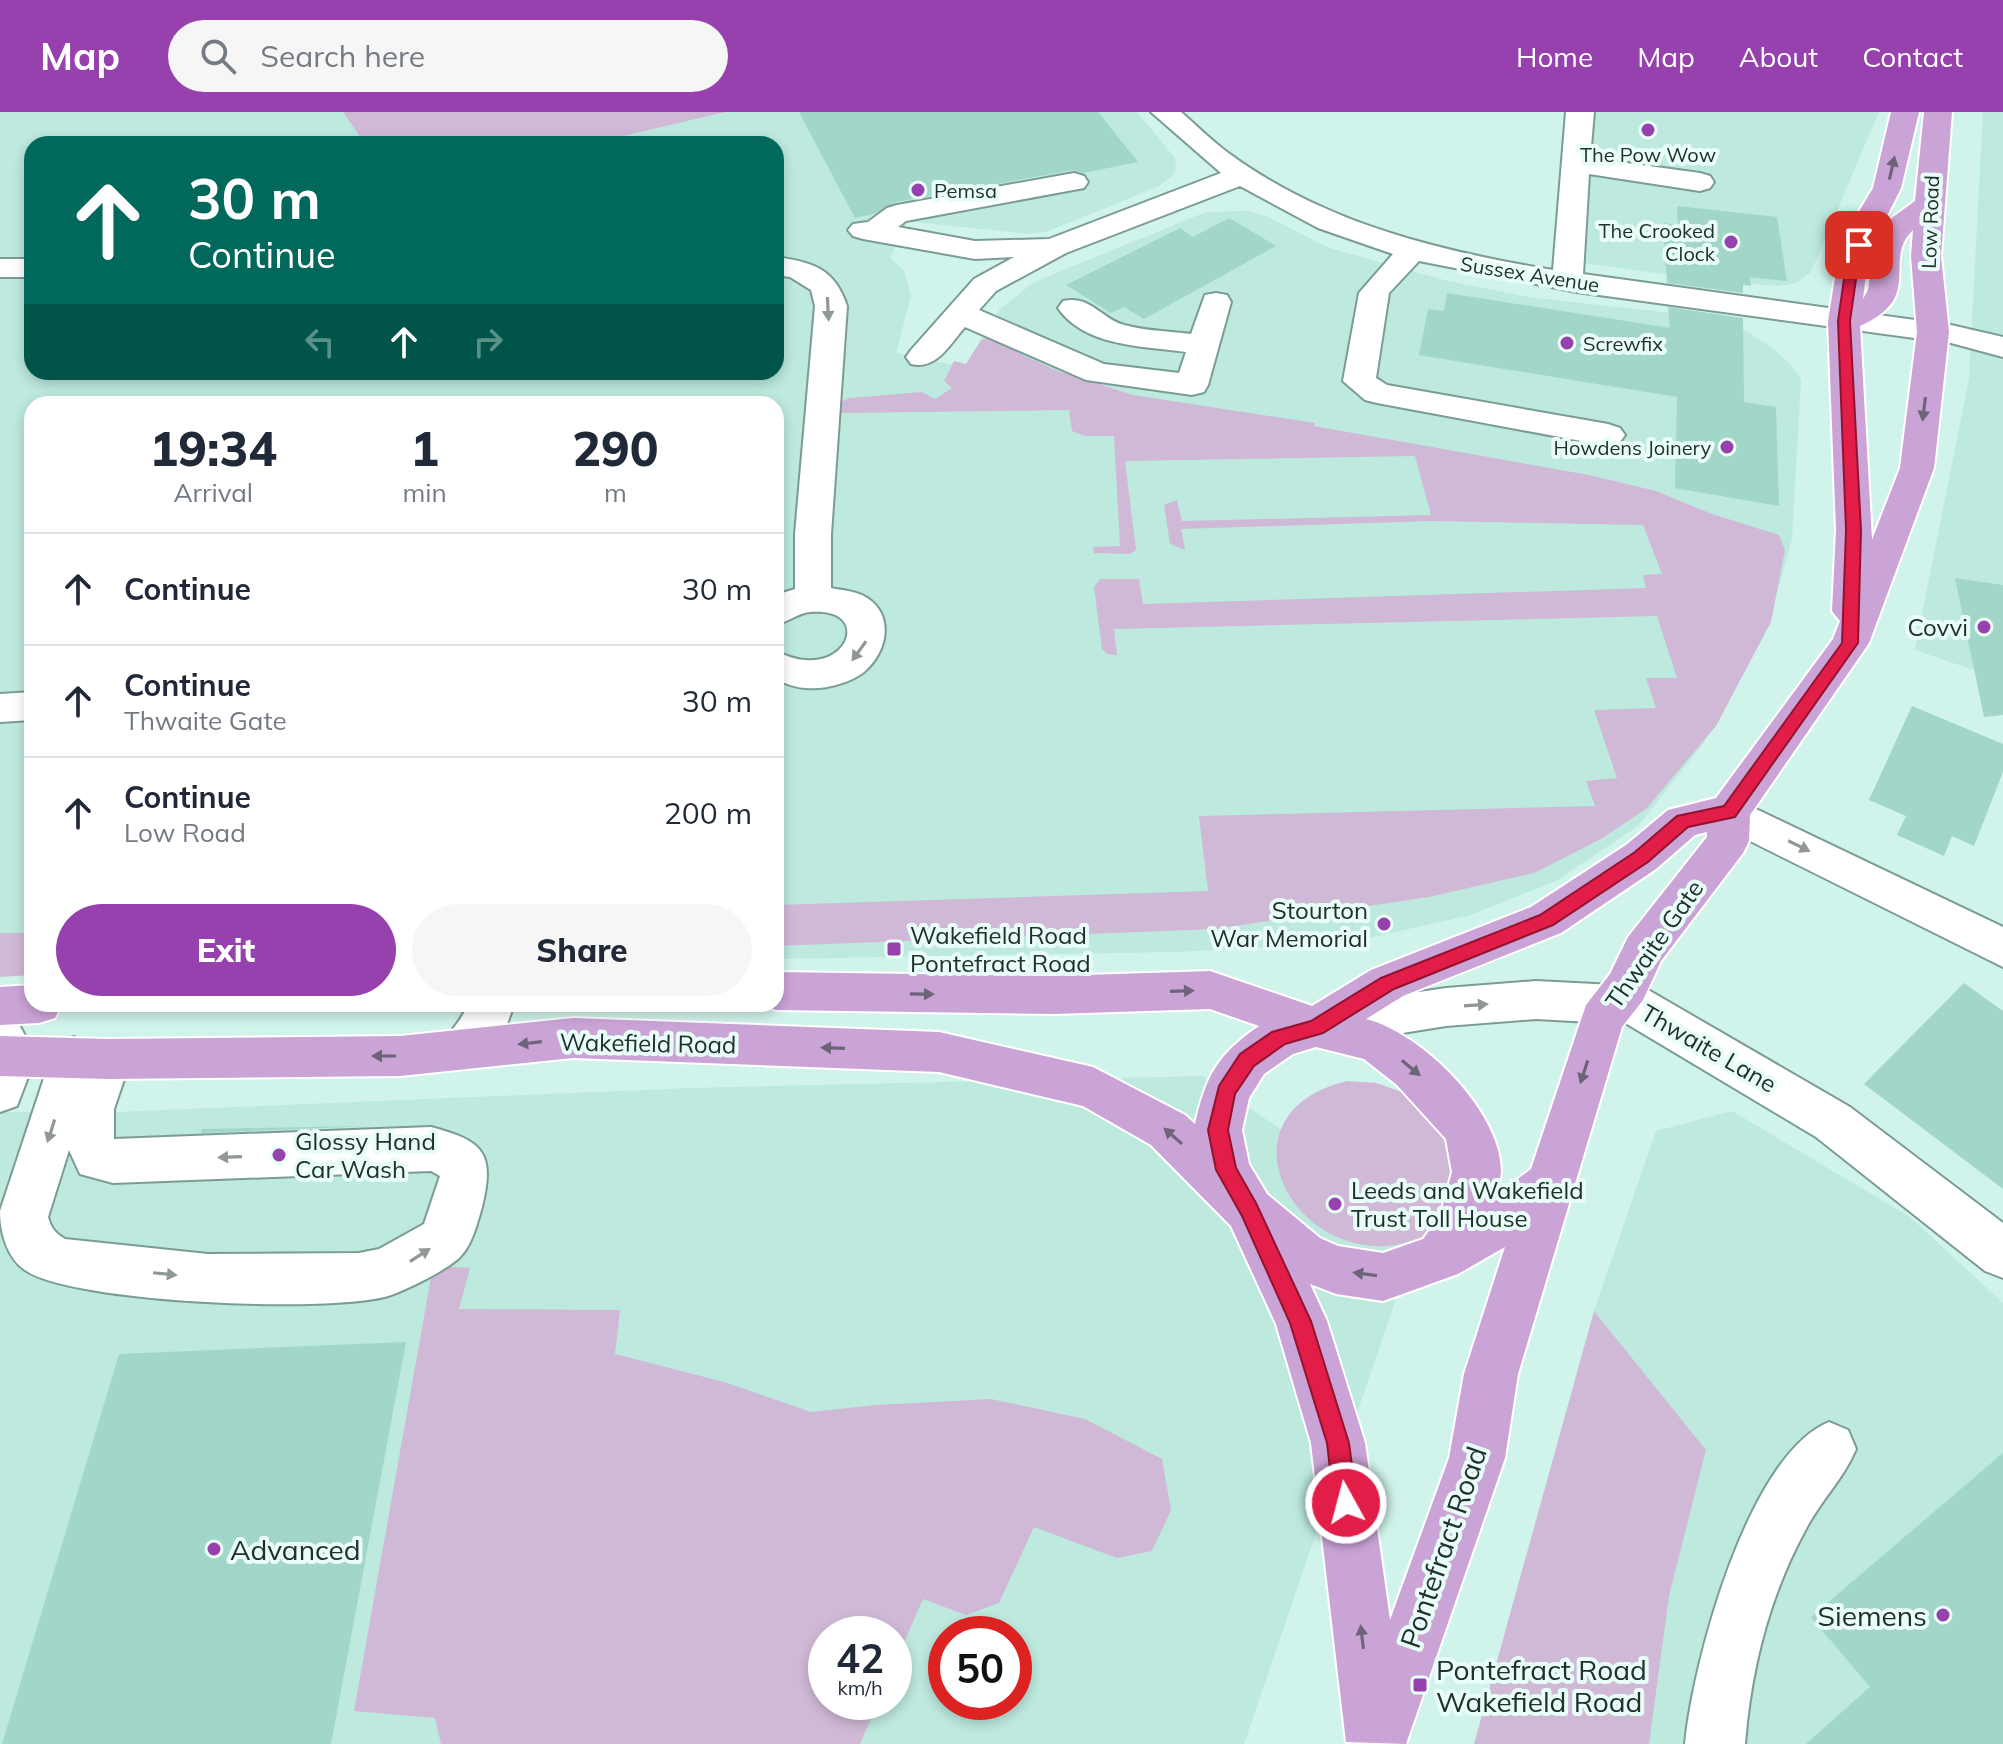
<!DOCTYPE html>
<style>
body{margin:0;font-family:Mulish,sans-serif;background:#f6f6f7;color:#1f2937;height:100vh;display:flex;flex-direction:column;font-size:30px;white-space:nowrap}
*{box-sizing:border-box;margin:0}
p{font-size:26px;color:#747a83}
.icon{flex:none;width:44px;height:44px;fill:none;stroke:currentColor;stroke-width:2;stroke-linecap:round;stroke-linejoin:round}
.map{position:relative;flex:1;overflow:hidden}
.drawer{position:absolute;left:24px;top:284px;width:760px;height:616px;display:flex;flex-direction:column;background:#fff;border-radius:24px;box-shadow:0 4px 12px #0003}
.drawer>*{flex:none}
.hud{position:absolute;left:24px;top:24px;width:760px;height:244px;border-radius:24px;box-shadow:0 4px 12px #0003;background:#00695c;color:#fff;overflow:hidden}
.speed{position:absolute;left:808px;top:1504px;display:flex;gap:16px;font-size:40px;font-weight:700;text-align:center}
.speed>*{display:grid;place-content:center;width:104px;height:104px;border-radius:50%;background:#fff;box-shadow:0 4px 12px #0003;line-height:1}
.speed small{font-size:20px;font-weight:400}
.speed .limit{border:12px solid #d22;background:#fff;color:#111}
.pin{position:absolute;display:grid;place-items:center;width:68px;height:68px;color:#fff;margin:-34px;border-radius:16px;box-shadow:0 4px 12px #0006}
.me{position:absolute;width:88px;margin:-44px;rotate:353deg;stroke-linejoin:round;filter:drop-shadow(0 0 6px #0008)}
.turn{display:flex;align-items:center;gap:28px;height:168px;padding:0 32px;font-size:36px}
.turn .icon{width:104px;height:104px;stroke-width:2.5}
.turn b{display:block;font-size:56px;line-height:68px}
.lanes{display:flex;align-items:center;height:76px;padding:0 32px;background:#0003;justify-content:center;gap:40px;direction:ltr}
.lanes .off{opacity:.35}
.eta{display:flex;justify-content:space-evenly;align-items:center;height:136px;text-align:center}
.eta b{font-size:48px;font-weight:800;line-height:56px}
.primary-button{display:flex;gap:16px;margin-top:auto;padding:16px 32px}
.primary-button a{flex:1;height:92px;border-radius:48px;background:#9641ae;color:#fff;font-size:32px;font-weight:800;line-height:92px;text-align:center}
.primary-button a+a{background:#f6f6f7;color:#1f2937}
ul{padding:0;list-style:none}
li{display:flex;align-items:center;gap:24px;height:112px;padding:0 32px;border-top:2px solid #e0e1e3}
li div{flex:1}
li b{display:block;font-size:30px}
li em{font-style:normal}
header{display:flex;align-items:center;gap:48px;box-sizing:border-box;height:112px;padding:0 40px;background:#9641ae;color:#fff}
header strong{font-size:38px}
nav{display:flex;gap:44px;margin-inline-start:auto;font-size:28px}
.search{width:560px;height:72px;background:#f6f6f7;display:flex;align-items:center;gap:20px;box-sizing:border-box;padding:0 28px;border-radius:44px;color:#747a83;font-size:30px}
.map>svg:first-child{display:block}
.built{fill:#bde9de;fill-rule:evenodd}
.green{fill:#d0b9d7}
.building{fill:#a1d6c9}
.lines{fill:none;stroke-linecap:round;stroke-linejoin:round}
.minor-casing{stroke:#7b9c94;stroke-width:4}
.major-casing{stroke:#fff;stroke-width:4}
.minor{fill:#fff;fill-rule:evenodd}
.major{fill:#cba4d7;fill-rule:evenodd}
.oneway{fill:#6e6479}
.oneway2{fill:#909896}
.route{fill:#e11d48;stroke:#92132f;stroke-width:2}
.poi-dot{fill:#9641ae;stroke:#e8fdf8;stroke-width:3}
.labels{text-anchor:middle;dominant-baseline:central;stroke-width:8;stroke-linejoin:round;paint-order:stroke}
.far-poi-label{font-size:20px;fill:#22302d;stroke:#e8fdf8;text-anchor:start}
.far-street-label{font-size:20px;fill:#22302d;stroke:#e8fdf8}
.poi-label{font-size:24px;fill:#22302d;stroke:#e8fdf8;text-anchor:start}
.street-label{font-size:24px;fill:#22302d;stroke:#e8fdf8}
.near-street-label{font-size:28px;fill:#22302d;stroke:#e8fdf8}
.near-poi-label{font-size:28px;fill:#22302d;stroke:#e8fdf8;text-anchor:start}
</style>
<header>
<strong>Map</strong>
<div class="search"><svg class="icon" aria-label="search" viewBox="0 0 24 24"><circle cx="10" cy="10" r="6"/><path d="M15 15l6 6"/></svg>Search here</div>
<nav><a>Home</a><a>Map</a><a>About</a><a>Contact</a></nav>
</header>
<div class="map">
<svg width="2003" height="1632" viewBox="0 0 2003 1632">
<rect width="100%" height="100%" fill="#d0f4eb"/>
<g class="built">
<polygon points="0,0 343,0 365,32 32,32 32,260 776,260 776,32 589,32 726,0 1137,0 1175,46 1176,57 1171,65 1159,74 1049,119 1028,122 907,109 890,146 904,158 911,184 896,241 970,256 983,223 1000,197 1034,170 1206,100 1247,99 1266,104 1329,136 1448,169 1528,185 1716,206 1749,221 1774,237 1791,253 1801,268 1792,427 1770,506 1703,632 1638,714 1556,769 1471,803 1342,832 1174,840 776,847 776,292 32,292 32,821 0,821"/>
<polygon points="1580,0 1879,0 1811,160 1796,171 1776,174 1706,168 1568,149"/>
<polygon points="1983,0 2003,0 2003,568 1915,538 1969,266"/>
<path d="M1203,964l218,150 -177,518h-1244v-632h116l575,-24zM826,1522h68v68h-68zM946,1522h68v68h-68z"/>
<polygon points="1732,999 1910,1105 2003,1191 2003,1632 1645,1632 1669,1484 1706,1339 1594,1199 1656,1019"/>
</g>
<g class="green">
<polygon points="343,0 726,0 589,32 365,32"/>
<polygon points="987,226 1055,258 1133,283 1315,311 1314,314 1589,363 1656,379 1712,402 1779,423 1785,438 1771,510 1716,614 1646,697 1601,727 1534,761 1429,785 1215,817 776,834 776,793 1208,779 1199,704 1595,694 1586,669 1617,666 1594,598 1656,596 1646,566 1677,566 1657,504 1114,517 1117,543 1107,542 1102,537 1094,475 1100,467 1139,467 1143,492 1646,476 1643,463 1662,462 1643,413 1433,409 1181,417 1185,438 1170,432 1164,393 1177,388 1182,409 1431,403 1415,344 1125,349 1136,438 1130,442 1094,441 1093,435 1120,434 1114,324 1085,324 1072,319 1069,298 841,301 841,290 849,286 922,280 935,287 952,276 944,269 954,249 966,252 981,228"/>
<polygon points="0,821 32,821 32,863 0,865"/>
<path d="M1347,969l29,2 29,10 44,41 10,55c-8,13 -19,36 -31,45 -12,8 -28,11 -41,12 -104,6 -166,-135 -40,-165z"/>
<polygon points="433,1154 470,1156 459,1197 620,1198 615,1242 724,1270 811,1300 876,1293 991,1287 1085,1307 1162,1347 1171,1398 1152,1439 1117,1446 1034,1415 999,1491 966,1503 923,1487 894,1553 894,1522 826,1522 826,1590 878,1590 860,1632 441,1632 435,1606 354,1599"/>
<polygon points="1594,1199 1706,1338 1669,1484 1649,1632 1474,1632"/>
</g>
<g class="building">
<polygon points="799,0 1098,0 1138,50 1083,61 1073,58 896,90 874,102 855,106"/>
<polygon points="1677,94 1777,105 1787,169 1750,165 1751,174 1743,173 1743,181 1667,171 1663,111 1678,113"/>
<polygon points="1229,106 1276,134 1144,207 1124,195 1111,201 1066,173 1180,116 1193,125"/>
<polygon points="1447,181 1670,216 1668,195 1743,206 1744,290 1776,295 1779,394 1675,376 1677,285 1419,243 1428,197 1444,199"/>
<polygon points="1955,466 2003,473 2003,603 1984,605"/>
<polygon points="1912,594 2003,632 2003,660 1974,734 1952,724 1944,744 1897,723 1906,704 1869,688"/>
<polygon points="1964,871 2003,899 2003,1077 1864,972"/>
<polygon points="370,1014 201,1021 202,1017"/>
<polygon points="406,1230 331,1632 2,1632 119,1242"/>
<polygon points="2003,1341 2003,1632 1806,1632 1870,1575 1811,1505"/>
</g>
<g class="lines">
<defs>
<g id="minor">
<path d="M1151,0h30c15,13 30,28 46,40 96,71 210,99 326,118l13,-158h28l-4,46 110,15 10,3 4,6 -4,6 -10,3 -111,-17 -6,100 368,51 52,12v20l-52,-14 -374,-51 -158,-31 -30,32 -13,85 11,7 221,39 12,4 5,7 -5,7 -12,4 -231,-43 -12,-3 -22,-19 16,-88 34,-39 -75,-26 -78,-42 -174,67 -70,38 -17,19 125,54 75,9 7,-21c-42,-6 -101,-5 -128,-44l5,-7c26,-6 36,15 58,23 21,7 48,7 70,10l14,-39 11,-2 11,2 4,7 -23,83 -4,7 -12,3 -106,-15 -121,-53c-16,18 -28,43 -54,37l-5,-7 5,-7 63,-71 40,-22 -39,2 -112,-20 -10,-3 -5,-6 5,-6 15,-2 19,-14 10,-3 177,-32 10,3 4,6 -4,6 -178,33 -8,6 77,14 74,-2 172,-66z"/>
<path d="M776,145c37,5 59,12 71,49l-16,228v54c10,2 22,3 31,7 33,16 27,56 2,77 -14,11 -40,18 -58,16 -10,0 -21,-5 -30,-8v-28c9,3 20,8 30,8 46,4 62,-53 4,-48 -12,1 -22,10 -34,13v-30l19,-6v-55l20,-228 -4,-16 -21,-13 -14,-2z"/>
<rect x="0" y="147" width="32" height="18"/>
<polygon points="32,580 32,608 0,610 0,582"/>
<polygon points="1729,684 2003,815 2003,855 1714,711 1708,700 1714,689"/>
<polygon points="1536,869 1634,874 1650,879 1850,995 2003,1111 2003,1166 1985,1159 1816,1025 1627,912 1536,907 1446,914 1316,935 1300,929 1293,915 1300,901 1316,895 1446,876"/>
<path d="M468,892h46c-11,33 -25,77 -68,61l-7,-14c8,-18 22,-28 29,-47z"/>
<polygon points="0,901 16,907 36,944 17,994 0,1000"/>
<path d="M74,925l17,8 17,-6 17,6 6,14 -17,50v30l317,-12c53,14 64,26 51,80 -5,17 -10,38 -22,50 -13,13 -52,32 -69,38 -54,19 -321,8 -366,-25 -18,-12 -25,-38 -25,-59l51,-154 6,-14zM69,1038l11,24 33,9 318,-12 9,5 -16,48 -45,25 -20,4 -151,1 -143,-15c-10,-6 -14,-11 -17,-22z"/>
<path d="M1829,1310l19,8 8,19c-12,29 -34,50 -49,78 -37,67 -56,140 -62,217h-60c8,-82 63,-289 144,-322z"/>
</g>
<g id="major">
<path d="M1891,0h28l-18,76 -24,48 16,-19 22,-16 9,-89h28l-11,144 8,76 -15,136 -65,175 -119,172 -1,26 -6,12 -82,108 -18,39 -21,27 -104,347 -13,84 -99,286 -60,-2 -35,-299 -35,-119 -45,-98 -80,-81 -68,-39 -144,-34 -366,-14 -173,18 -292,3 -108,-3v-40l108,3 292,-3 173,-18 366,14 154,35 92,48 10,9c11,-48 22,-69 64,-98l-49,-17 -156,5 -278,-4 -16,-6h16v-32l278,4 156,-5 102,35 59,-36 160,-63 95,-62 42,-35 48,-12 117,-159 7,-18 -8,-10 4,-81 -8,-209 9,-56 14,-40 22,-37zM1913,118l-2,26 6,76 -17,136 -28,72 -12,-214c66,-29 21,-65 53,-96zM1874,132l-6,46 -5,9 4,-34zM1707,720v5l-79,100 -18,37 -24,31 -55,164 -36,27c2,-8 6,-17 6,-25 0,-59 -79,-138 -135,-152l37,-23 158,-63 95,-64 39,-34zM1316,935l48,12 33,26 49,54 6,33 -12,44 -17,23 -40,14 -45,-7 -18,-8 -53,-44 -18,-30 -7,-34 7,-32 15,-24 29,-20zM1505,1135l-41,127 -15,84 -59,162 -25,-177 -38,-122 -17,-37 26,10 47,7 75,-27z"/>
<polygon points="32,873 32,892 62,892 55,906 39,911 0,913 0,875"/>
</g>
</defs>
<use href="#minor" class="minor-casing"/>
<use href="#major" class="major-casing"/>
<use href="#minor" class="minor"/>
<use href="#major" class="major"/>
</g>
<defs><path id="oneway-solid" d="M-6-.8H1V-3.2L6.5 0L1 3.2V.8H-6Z" transform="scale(2)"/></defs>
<g class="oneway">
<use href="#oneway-solid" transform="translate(1892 56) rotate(-77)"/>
<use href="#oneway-solid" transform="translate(1924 297) rotate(97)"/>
<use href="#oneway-solid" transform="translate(1182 879) rotate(-2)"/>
<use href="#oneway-solid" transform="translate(922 882) rotate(1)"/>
<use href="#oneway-solid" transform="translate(530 931) rotate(173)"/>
<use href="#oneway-solid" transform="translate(833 936) rotate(-178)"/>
<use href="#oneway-solid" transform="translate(384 944) rotate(180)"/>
<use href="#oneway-solid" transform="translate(1411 956) rotate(40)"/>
<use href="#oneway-solid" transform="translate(1584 960) rotate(108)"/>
<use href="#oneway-solid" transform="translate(1173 1024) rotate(-139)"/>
<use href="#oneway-solid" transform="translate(1365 1162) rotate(-172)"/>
<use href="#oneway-solid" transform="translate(1362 1525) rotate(-97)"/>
</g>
<g class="oneway2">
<use href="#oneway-solid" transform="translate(828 197) rotate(87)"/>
<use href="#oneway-solid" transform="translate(859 539) rotate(126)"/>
<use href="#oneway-solid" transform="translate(1799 734) rotate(26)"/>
<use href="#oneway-solid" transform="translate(1476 893) rotate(-4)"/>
<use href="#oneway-solid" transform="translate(51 1019) rotate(108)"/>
<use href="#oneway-solid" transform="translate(230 1045) rotate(178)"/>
<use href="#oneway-solid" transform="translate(420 1143) rotate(-33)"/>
<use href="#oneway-solid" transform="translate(165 1162) rotate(6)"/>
</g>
<polygon class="route" points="1855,131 1865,133 1858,153 1850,209 1861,418 1858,531 1735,705 1688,715 1648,750 1553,813 1394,877 1323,921 1285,932 1254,954 1235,982 1228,1018 1236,1056 1256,1091 1311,1209 1349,1331 1357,1391 1354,1399 1346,1403 1337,1399 1334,1391 1327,1331 1290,1211 1242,1104 1216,1058 1208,1018 1219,974 1240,942 1272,920 1311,909 1381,866 1540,803 1635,740 1677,704 1724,694 1842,531 1846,418 1838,209 1846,153"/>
<g class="poi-dot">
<circle cx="1648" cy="18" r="8"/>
<circle cx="918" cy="78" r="8"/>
<circle cx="1731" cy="130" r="8"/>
<circle cx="1567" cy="231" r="8"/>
<circle cx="1727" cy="335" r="8"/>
<circle cx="1984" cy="515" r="8"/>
<circle cx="1384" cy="812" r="8"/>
<rect x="886" y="829" width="16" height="16" rx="4"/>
<circle cx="279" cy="1043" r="8"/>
<circle cx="1335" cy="1092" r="8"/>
<circle cx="214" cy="1437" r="8"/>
<circle cx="1943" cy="1503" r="8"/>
<rect x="1412" y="1565" width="16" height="16" rx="4"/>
</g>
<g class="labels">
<g class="far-poi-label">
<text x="1648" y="42" text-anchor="middle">The Pow Wow</text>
<text x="934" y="78">Pemsa</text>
<text x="1715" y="118" text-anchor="end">The Crooked<tspan x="1715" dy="23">Clock</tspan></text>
<text x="1583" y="231">Screwfix</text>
<text x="1711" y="335" text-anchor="end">Howdens Joinery</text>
</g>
<g class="far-street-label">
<text transform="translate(1930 110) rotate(-88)">Low Road</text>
<text transform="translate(1530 162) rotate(9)">Sussex Avenue</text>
</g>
<g class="poi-label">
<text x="1968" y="515" text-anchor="end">Covvi</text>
<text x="1368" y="798" text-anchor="end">Stourton<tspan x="1368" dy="28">War Memorial</tspan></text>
<text x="910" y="823">Wakefield Road<tspan x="910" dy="28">Pontefract Road</tspan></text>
<text x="295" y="1029">Glossy Hand<tspan x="295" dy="28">Car Wash</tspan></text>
<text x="1351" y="1078">Leeds and Wakefield<tspan x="1351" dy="28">Trust Toll House</tspan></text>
</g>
<g class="street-label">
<text transform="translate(1654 832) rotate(-55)">Thwaite Gate</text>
<text transform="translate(648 931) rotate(1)">Wakefield Road</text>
<text transform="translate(1709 936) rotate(30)">Thwaite Lane</text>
</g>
<g class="near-street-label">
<text transform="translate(1443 1435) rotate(-71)">Pontefract Road</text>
</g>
<g class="near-poi-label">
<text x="230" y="1437">Advanced</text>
<text x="1927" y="1503" text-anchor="end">Siemens</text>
<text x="1436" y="1557">Pontefract Road<tspan x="1436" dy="32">Wakefield Road</tspan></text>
</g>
</g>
</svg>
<div class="speed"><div>42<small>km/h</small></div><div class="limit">50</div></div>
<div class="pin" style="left:1859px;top:133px;background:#d93025"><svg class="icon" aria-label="arrive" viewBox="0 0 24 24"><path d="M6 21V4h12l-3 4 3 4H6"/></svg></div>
<svg class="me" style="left:1346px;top:1391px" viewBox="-20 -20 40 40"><circle r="17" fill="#e11d48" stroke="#fff" stroke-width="3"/><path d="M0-11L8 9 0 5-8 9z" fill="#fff"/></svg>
<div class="hud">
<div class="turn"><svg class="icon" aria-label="ahead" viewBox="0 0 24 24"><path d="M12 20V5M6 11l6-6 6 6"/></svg><div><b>30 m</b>Continue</div></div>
<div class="lanes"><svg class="icon off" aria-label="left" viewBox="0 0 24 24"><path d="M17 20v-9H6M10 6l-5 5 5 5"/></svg><svg class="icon" aria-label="ahead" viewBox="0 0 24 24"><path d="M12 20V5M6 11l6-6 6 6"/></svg><svg class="icon off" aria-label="right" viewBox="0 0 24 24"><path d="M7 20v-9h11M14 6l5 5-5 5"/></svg></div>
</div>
<section class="drawer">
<div class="eta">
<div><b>19:34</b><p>Arrival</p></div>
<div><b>1</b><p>min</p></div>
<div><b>290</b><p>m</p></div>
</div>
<ul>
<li><svg class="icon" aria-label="ahead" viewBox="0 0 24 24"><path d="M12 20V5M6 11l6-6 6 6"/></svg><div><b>Continue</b></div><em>30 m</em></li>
<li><svg class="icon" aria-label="ahead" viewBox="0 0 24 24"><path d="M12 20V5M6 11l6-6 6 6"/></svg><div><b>Continue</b><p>Thwaite Gate</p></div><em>30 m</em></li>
<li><svg class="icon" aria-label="ahead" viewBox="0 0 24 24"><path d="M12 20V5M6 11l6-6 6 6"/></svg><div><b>Continue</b><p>Low Road</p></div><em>200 m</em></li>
</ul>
<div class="primary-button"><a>Exit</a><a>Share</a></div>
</section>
</div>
